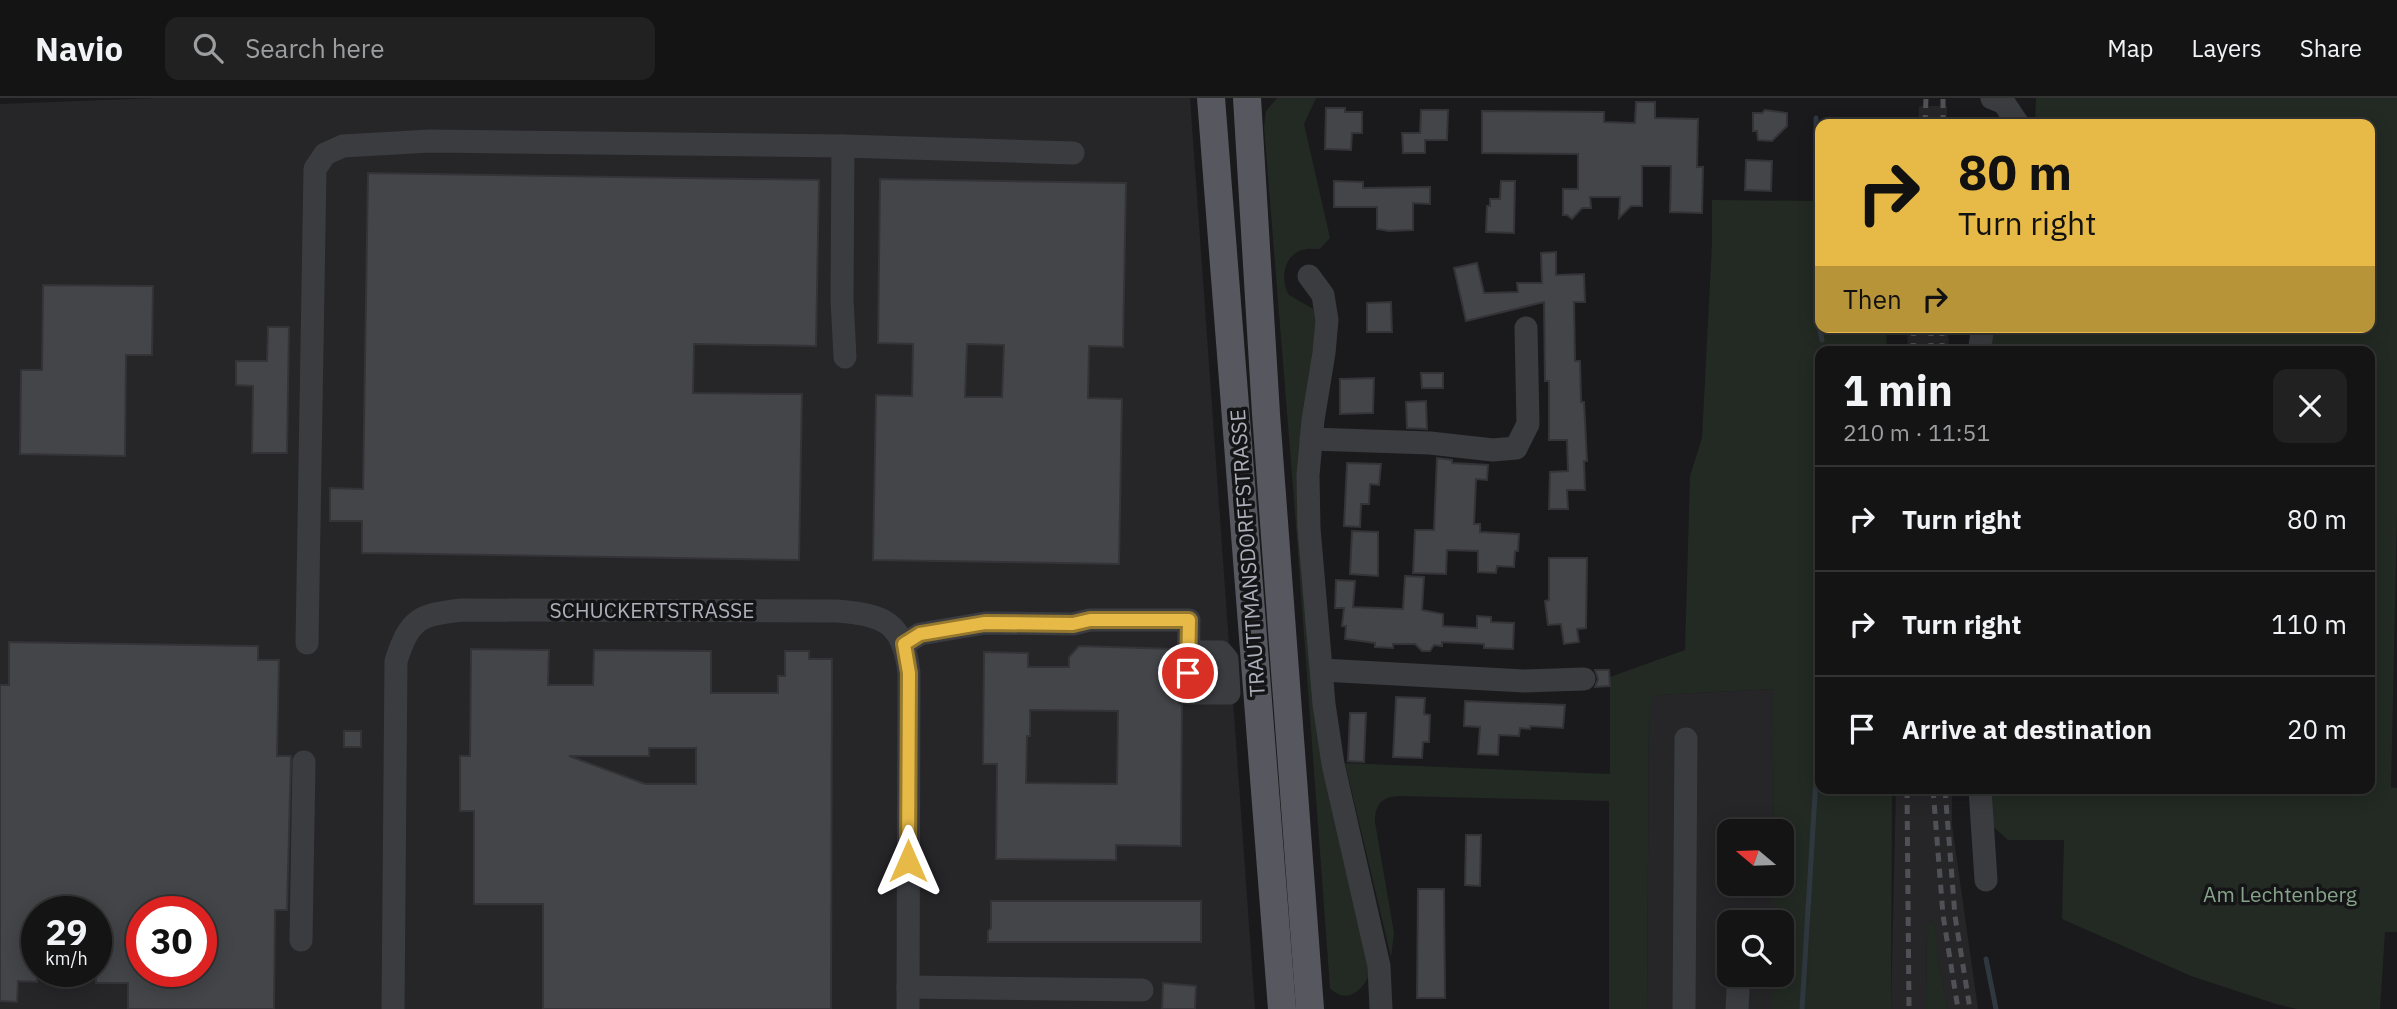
<!DOCTYPE html>
<meta charset="utf-8">
<style>
body{margin:0;font-family:"IBM Plex Sans",sans-serif;background:#212122;color:#f1f3f6;height:100vh;display:flex;flex-direction:column;font-size:26px;white-space:nowrap}
*{box-sizing:border-box;margin:0}
p{font-size:23px;color:#9d9ea0}
.icon{flex:none;width:38px;height:38px;fill:none;stroke:currentColor;stroke-width:2;stroke-linecap:round;stroke-linejoin:round}
.map{position:relative;flex:1;overflow:hidden}
.sheet{position:absolute;left:1815px;top:248px;width:560px;height:448px;display:flex;flex-direction:column;background:#141415;border-radius:14px;box-shadow:0 4px 18px #0003,0 0 0 2px #333334}
.sheet>*{flex:none}
.top-card{position:absolute;left:1815px;top:21px;width:560px;height:214px;border-radius:14px;box-shadow:0 4px 18px #0003,0 0 0 2px #333334;background:#e7ba47;color:#111;overflow:hidden}
.needle{width:46px;rotate:289deg}
.buttons{position:absolute;left:1717px;top:721px;display:grid;gap:14px}
.buttons a{display:grid;place-items:center;width:77px;height:77px;border-radius:14px;background:#141415;box-shadow:0 4px 18px #0003,0 0 0 2px #333334;font-size:35px}
.speed{position:absolute;left:21px;top:798px;display:flex;gap:14px;font-size:35px;font-weight:700;text-align:center}
.speed>*{display:grid;place-content:center;width:91px;height:91px;border-radius:50%;background:#141415;box-shadow:0 4px 18px #0003,0 0 0 2px #333334;line-height:1}
.speed small{font-size:18px;font-weight:400}
.speed .limit{border:10px solid #d22;background:#fff;color:#111}
.pin{position:absolute;display:grid;place-items:center;width:60px;height:60px;color:#fff;margin:-30px;border:4px solid #fff;border-radius:50%;box-shadow:0 2px 7px #0007}
.me{position:absolute;width:77px;margin:-38px;rotate:0deg;stroke-linejoin:round;filter:drop-shadow(0 0 5px #0008)}
.turn{display:flex;align-items:center;gap:24px;height:147px;padding:0 28px;font-size:32px}
.turn .icon{width:91px;height:91px;stroke-width:2.5}
.turn b{display:block;font-size:49px;line-height:60px}
.then{display:flex;align-items:center;height:66px;padding:0 28px;background:#0003;gap:14px;font-size:26px}
.round{display:grid;place-items:center;flex:none;width:74px;height:74px;border-radius:14px;background:#212122}
.overview{display:flex;align-items:center;justify-content:space-between;height:119px;padding:0 28px}
h1{font-size:42px;font-weight:700;line-height:52px}
ul{padding:0;list-style:none}
li{display:flex;align-items:center;gap:21px;height:105px;padding:0 28px;border-top:2px solid #333334}
li div{flex:1}
li b{display:block;font-size:26px}
li em{font-style:normal}
header{display:flex;align-items:center;gap:42px;box-sizing:border-box;height:98px;padding:0 35px;background:#141415;border-bottom:2px solid #333334}
header strong{font-size:33px}
nav{display:flex;gap:38px;margin-inline-start:auto;font-size:24px}
.search{width:490px;height:63px;background:#212122;display:flex;align-items:center;gap:18px;box-sizing:border-box;padding:0 24px;border-radius:14px;color:#9d9ea0;font-size:26px}
.map>svg:first-child{display:block}
.built{fill:#262629;fill-rule:evenodd}
.green{fill:#222a23}
.lines{fill:none;stroke-linecap:round;stroke-linejoin:round}
.stream{stroke:#30383f;stroke-width:5}
.building{fill:#444549;stroke:#343438;stroke-width:2;fill-rule:evenodd}
.minor{stroke:#3b3c40;stroke-width:23}
.major{stroke:#57585f;stroke-width:28}
.rail{stroke:#505157;stroke-width:5;stroke-dasharray:9 7;stroke-linecap:butt}
.route-casing{stroke:#96792e;stroke-width:18}
.route{stroke:#e7ba47;stroke-width:12}
.labels{text-anchor:middle;dominant-baseline:central;stroke-width:7;stroke-linejoin:round;paint-order:stroke}
.street-label{font-size:21px;fill:#adb0ba;stroke:#151517}
.park-label{font-size:21px;fill:#86a489;stroke:#151517}
</style>
<header>
<strong>Navio</strong>
<div class="search"><svg class="icon" aria-label="search" viewBox="0 0 24 24"><circle cx="10" cy="10" r="6"/><path d="M15 15l6 6"/></svg>Search here</div>
<nav><a>Map</a><a>Layers</a><a>Share</a></nav>
</header>
<div class="map">
<svg width="2397" height="911" viewBox="0 0 2397 911">
<rect width="100%" height="100%" fill="#1a1a1c"/>
<g class="built">
<path d="M157,0h1033l65,911h-1255v-905zM37,814h59v59h-59zM142,814h59v59h-59z"/>
<polygon points="1919,8 1947,8 1947,26 1918,26"/>
<polygon points="1908,229 1948,229 1949,254 1907,254"/>
<polygon points="1775,591 1773,733 1729,733 1729,786 1773,786 1773,824 1729,824 1729,877 1772,877 1772,911 1647,911 1649,609 1654,597"/>
<polygon points="1896,691 1952,691 1952,727 1978,911 1948,911 1939,867 1933,823 1927,825 1926,911 1891,911"/>
</g>
<g class="green">
<path d="M1277,0h39l-12,26 26,114 -10,11c-6,0 -12,-1 -18,1 -19,6 -22,30 -13,45l26,15 4,13 -18,131 69,519c-7,18 -24,32 -40,15l-36,-489 -30,-372 2,-16z"/>
<polygon points="2036,0 2397,0 2397,416 2391,689 2397,690 2397,834 2385,834 2380,911 2297,911 2276,906 2191,878 2062,821 2064,742 2008,742 1989,725 1989,691 2370,691 2370,254 1986,254 1989,229 2370,229 2370,26 2035,26"/>
<path d="M1712,102l108,1v126h66l1,25h-67v437h72l-1,220h-119v-34h10v-53h-9v-38h9v-53h-9l1,-142 -119,6 -6,12 -2,302h-38v-208l-210,-5c-18,1 -24,9 -24,26l19,111 -3,24 -46,-194 265,11v-97l75,-27 5,-174 12,-38 10,-194z"/>
<polygon points="1934,823 1939,867 1948,911 1926,911 1927,825"/>
</g>
<g class="lines">
<g class="stream">
<polyline points="1816,20 1819,227 1822,242"/>
<polyline points="1822,253 1822,254"/>
<polyline points="1986,861 1996,911"/>
<polyline points="1802,911 1819,630"/>
</g>
</g>
<g class="building">
<polygon points="1636,4 1655,4 1655,20 1698,21 1697,69 1703,69 1702,115 1670,114 1671,68 1642,68 1642,108 1631,108 1619,120 1620,99 1590,99 1591,110 1582,110 1572,121 1567,117 1563,117 1563,91 1578,91 1578,56 1482,55 1482,13 1604,14 1604,24 1635,25"/>
<polygon points="1326,10 1345,10 1345,14 1362,14 1362,35 1352,35 1351,52 1325,51"/>
<polygon points="1421,12 1448,12 1447,42 1425,42 1425,55 1403,55 1402,35 1420,35"/>
<polygon points="1765,12 1787,15 1787,28 1772,43 1758,42 1757,33 1753,33 1753,15 1762,15"/>
<polygon points="1746,62 1772,63 1771,93 1745,92"/>
<polygon points="368,75 819,82 816,248 694,246 693,295 802,296 799,462 362,455 362,423 330,423 330,390 363,391"/>
<path d="M880,81l246,4 -3,164 -34,-1 -1,52 34,1 -3,165 -246,-4 3,-165 36,1 1,-52 -35,-1zM967,246l37,1 -2,52h-37z"/>
<polygon points="1334,83 1363,84 1363,90 1430,89 1430,106 1413,105 1413,132 1389,133 1377,131 1377,109 1334,109"/>
<polygon points="1501,83 1515,83 1514,135 1486,134 1487,108 1490,108 1490,101 1500,101"/>
<polygon points="1556,154 1556,177 1584,176 1585,204 1574,204 1575,263 1580,263 1581,304 1584,304 1587,363 1584,363 1585,392 1567,392 1568,411 1549,411 1550,374 1568,373 1567,342 1549,342 1549,283 1545,283 1544,204 1466,223 1454,170 1477,165 1484,195 1518,194 1517,185 1542,185 1541,155"/>
<polygon points="43,187 153,188 152,257 126,257 125,358 20,356 21,272 42,272"/>
<polygon points="1391,204 1392,234 1367,234 1367,205"/>
<polygon points="268,229 289,229 287,355 252,355 253,288 236,287 236,263 267,263"/>
<polygon points="1421,275 1443,275 1443,290 1422,290"/>
<polygon points="1374,280 1373,315 1340,316 1340,281"/>
<polygon points="1426,303 1427,331 1407,330 1406,304"/>
<polygon points="1437,360 1452,362 1452,365 1488,367 1487,382 1476,381 1474,426 1480,426 1480,434 1519,436 1518,453 1515,453 1514,469 1497,468 1496,475 1478,474 1478,453 1447,452 1446,476 1413,475 1415,432 1434,432"/>
<polygon points="1347,365 1381,366 1379,387 1370,386 1369,406 1361,406 1360,429 1344,428"/>
<polygon points="1352,433 1378,434 1378,478 1350,476"/>
<polygon points="1549,460 1587,460 1586,530 1577,531 1579,544 1564,546 1561,526 1548,527 1545,503 1549,502"/>
<polygon points="1405,478 1424,479 1422,512 1443,516 1443,528 1477,530 1477,518 1491,519 1491,524 1514,525 1513,551 1484,550 1484,546 1442,544 1442,548 1434,547 1430,553 1422,553 1415,546 1393,546 1393,550 1375,549 1375,545 1345,541 1346,528 1342,528 1344,510 1335,510 1336,482 1355,483 1353,509 1403,511"/>
<path d="M9,544l249,4v14h21l-2,96h14l-4,154h-12l-1,99h-146v-26h-32v-71h-59v70l-19,-1 -1,21 -17,-1v-316h9zM142,814h59v59h-59z"/>
<path d="M1079,548l96,3 -1,44 2,7 6,5 -1,141 -65,-1v15l-120,-1 1,-95h-14l1,-112 44,1v14h41v-10zM1030,612l88,1 -1,73 -91,-1 1,-47h3z"/>
<path d="M471,551l78,1 -1,35h45l1,-35 117,1v42h67v-17h7v-25h24v8h23l-1,350h-288v-105h-69v-93h-14v-55h10zM649,650h47v36h-51l-76,-28h80z"/>
<polygon points="1595,572 1609,572 1610,588 1595,589 1598,581"/>
<polygon points="1396,599 1425,600 1424,616 1430,617 1429,644 1423,644 1422,660 1393,659"/>
<polygon points="1465,603 1565,607 1563,630 1530,628 1530,631 1520,630 1519,638 1499,637 1498,657 1478,656 1480,629 1464,628"/>
<polygon points="1350,615 1366,615 1364,664 1348,663"/>
<rect x="344" y="633" width="17" height="16"/>
<polygon points="1466,737 1481,737 1480,788 1465,787"/>
<polygon points="1418,791 1444,791 1445,900 1417,900"/>
<polygon points="991,803 1201,803 1201,844 988,844 988,833 991,830"/>
<polygon points="1163,885 1196,888 1195,911 1162,911"/>
</g>
<g class="lines">
<g class="minor">
<polyline points="1992,0 2004,5 2018,26"/>
<polyline points="843,48 842,201 845,259"/>
<polyline points="1309,178 1323,197 1327,222 1324,255 1313,322 1308,377 1309,430 1324,606 1333,666 1379,868 1381,911"/>
<polyline points="1979,254 1983,229"/>
<polyline points="1311,341 1430,345 1493,352 1516,350 1528,326 1526,230"/>
<polyline points="307,545 315,71 325,56 343,48 430,43 843,48 1073,55"/>
<polyline points="904,546 920,536 985,525 1073,526 1090,522 1189,522 1188,595 1229,595 1227,561 1221,554 1189,554"/>
<polyline points="1322,572 1524,583 1584,581"/>
<polyline points="1980,691 1986,782"/>
<polyline points="301,842 304,664"/>
<polyline points="908,889 1142,892"/>
<path d="M393,911l3,-348c14,-43 23,-46 66,-51l375,1c48,4 66,11 72,62l-1,336"/>
<polyline points="1684,911 1686,641"/>
<polyline points="1737,911 1738,893"/>
</g>
<g class="major">
<polyline points="1211,0 1282,911"/>
<polyline points="1247,0 1266,316 1310,911"/>
</g>
<g class="rail">
<polyline points="1925,26 1926,0"/>
<polyline points="1943,26 1943,0"/>
<polyline points="1931,229 1931,254"/>
<polyline points="1913,254 1914,229"/>
<polyline points="1942,254 1942,229"/>
<polyline points="1907,691 1909,911"/>
<polyline points="1933,691 1943,817 1958,911"/>
<polyline points="1945,691 1955,818 1970,911"/>
</g>
</g>
<g class="lines">
<defs>
<polyline id="route" points="908,763 909,575 904,546 920,536 985,525 1073,526 1090,522 1189,522 1188,575"/>
</defs>
<use href="#route" class="route-casing"/>
<use href="#route" class="route"/>
</g>
<g class="labels">
<g class="street-label">
<text transform="translate(1247 455) rotate(-94)">TRAUTTMANSDORFFSTRASSE</text>
<text x="652" y="512">SCHUCKERTSTRASSE</text>
</g>
<g class="park-label">
<text x="2280" y="796">Am Lechtenberg</text>
</g>
</g>
</svg>
<div class="buttons">
<a><svg class="needle" viewBox="-14 -14 28 28"><path d="M0-13l5 13h-10z" fill="#e53935"/><path d="M0 13l5-13h-10z" fill="#9d9ea0"/></svg></a>
<a><svg class="icon" aria-label="search" viewBox="0 0 24 24"><circle cx="10" cy="10" r="6"/><path d="M15 15l6 6"/></svg></a>
</div>
<div class="speed"><div>29<small>km/h</small></div><div class="limit">30</div></div>
<div class="pin" style="left:1188px;top:575px;background:#d93025"><svg class="icon" aria-label="arrive" viewBox="0 0 24 24"><path d="M6 21V4h12l-3 4 3 4H6"/></svg></div>
<svg class="me" style="left:908px;top:763px" viewBox="-20 -20 40 40"><path d="M0-17L14 15 0 8-14 15z" fill="#e7ba47" stroke="#fff" stroke-width="4"/></svg>
<div class="top-card">
<div class="turn"><svg class="icon" aria-label="right" viewBox="0 0 24 24"><path d="M7 20v-9h11M14 6l5 5-5 5"/></svg><div><b>80 m</b>Turn right</div></div>
<div class="then">Then<svg class="icon" aria-label="right" viewBox="0 0 24 24"><path d="M7 20v-9h11M14 6l5 5-5 5"/></svg></div>
</div>
<section class="sheet">
<div class="overview"><div><h1>1 min</h1><p>210 m · 11:51</p></div><a class="round"><svg class="icon" aria-label="close" viewBox="0 0 24 24"><path d="M6 6l12 12M18 6L6 18"/></svg></a></div>
<ul>
<li><svg class="icon" aria-label="right" viewBox="0 0 24 24"><path d="M7 20v-9h11M14 6l5 5-5 5"/></svg><div><b>Turn right</b></div><em>80 m</em></li>
<li><svg class="icon" aria-label="right" viewBox="0 0 24 24"><path d="M7 20v-9h11M14 6l5 5-5 5"/></svg><div><b>Turn right</b></div><em>110 m</em></li>
<li><svg class="icon" aria-label="arrive" viewBox="0 0 24 24"><path d="M6 21V4h12l-3 4 3 4H6"/></svg><div><b>Arrive at destination</b></div><em>20 m</em></li>
</ul>
</section>
</div>
